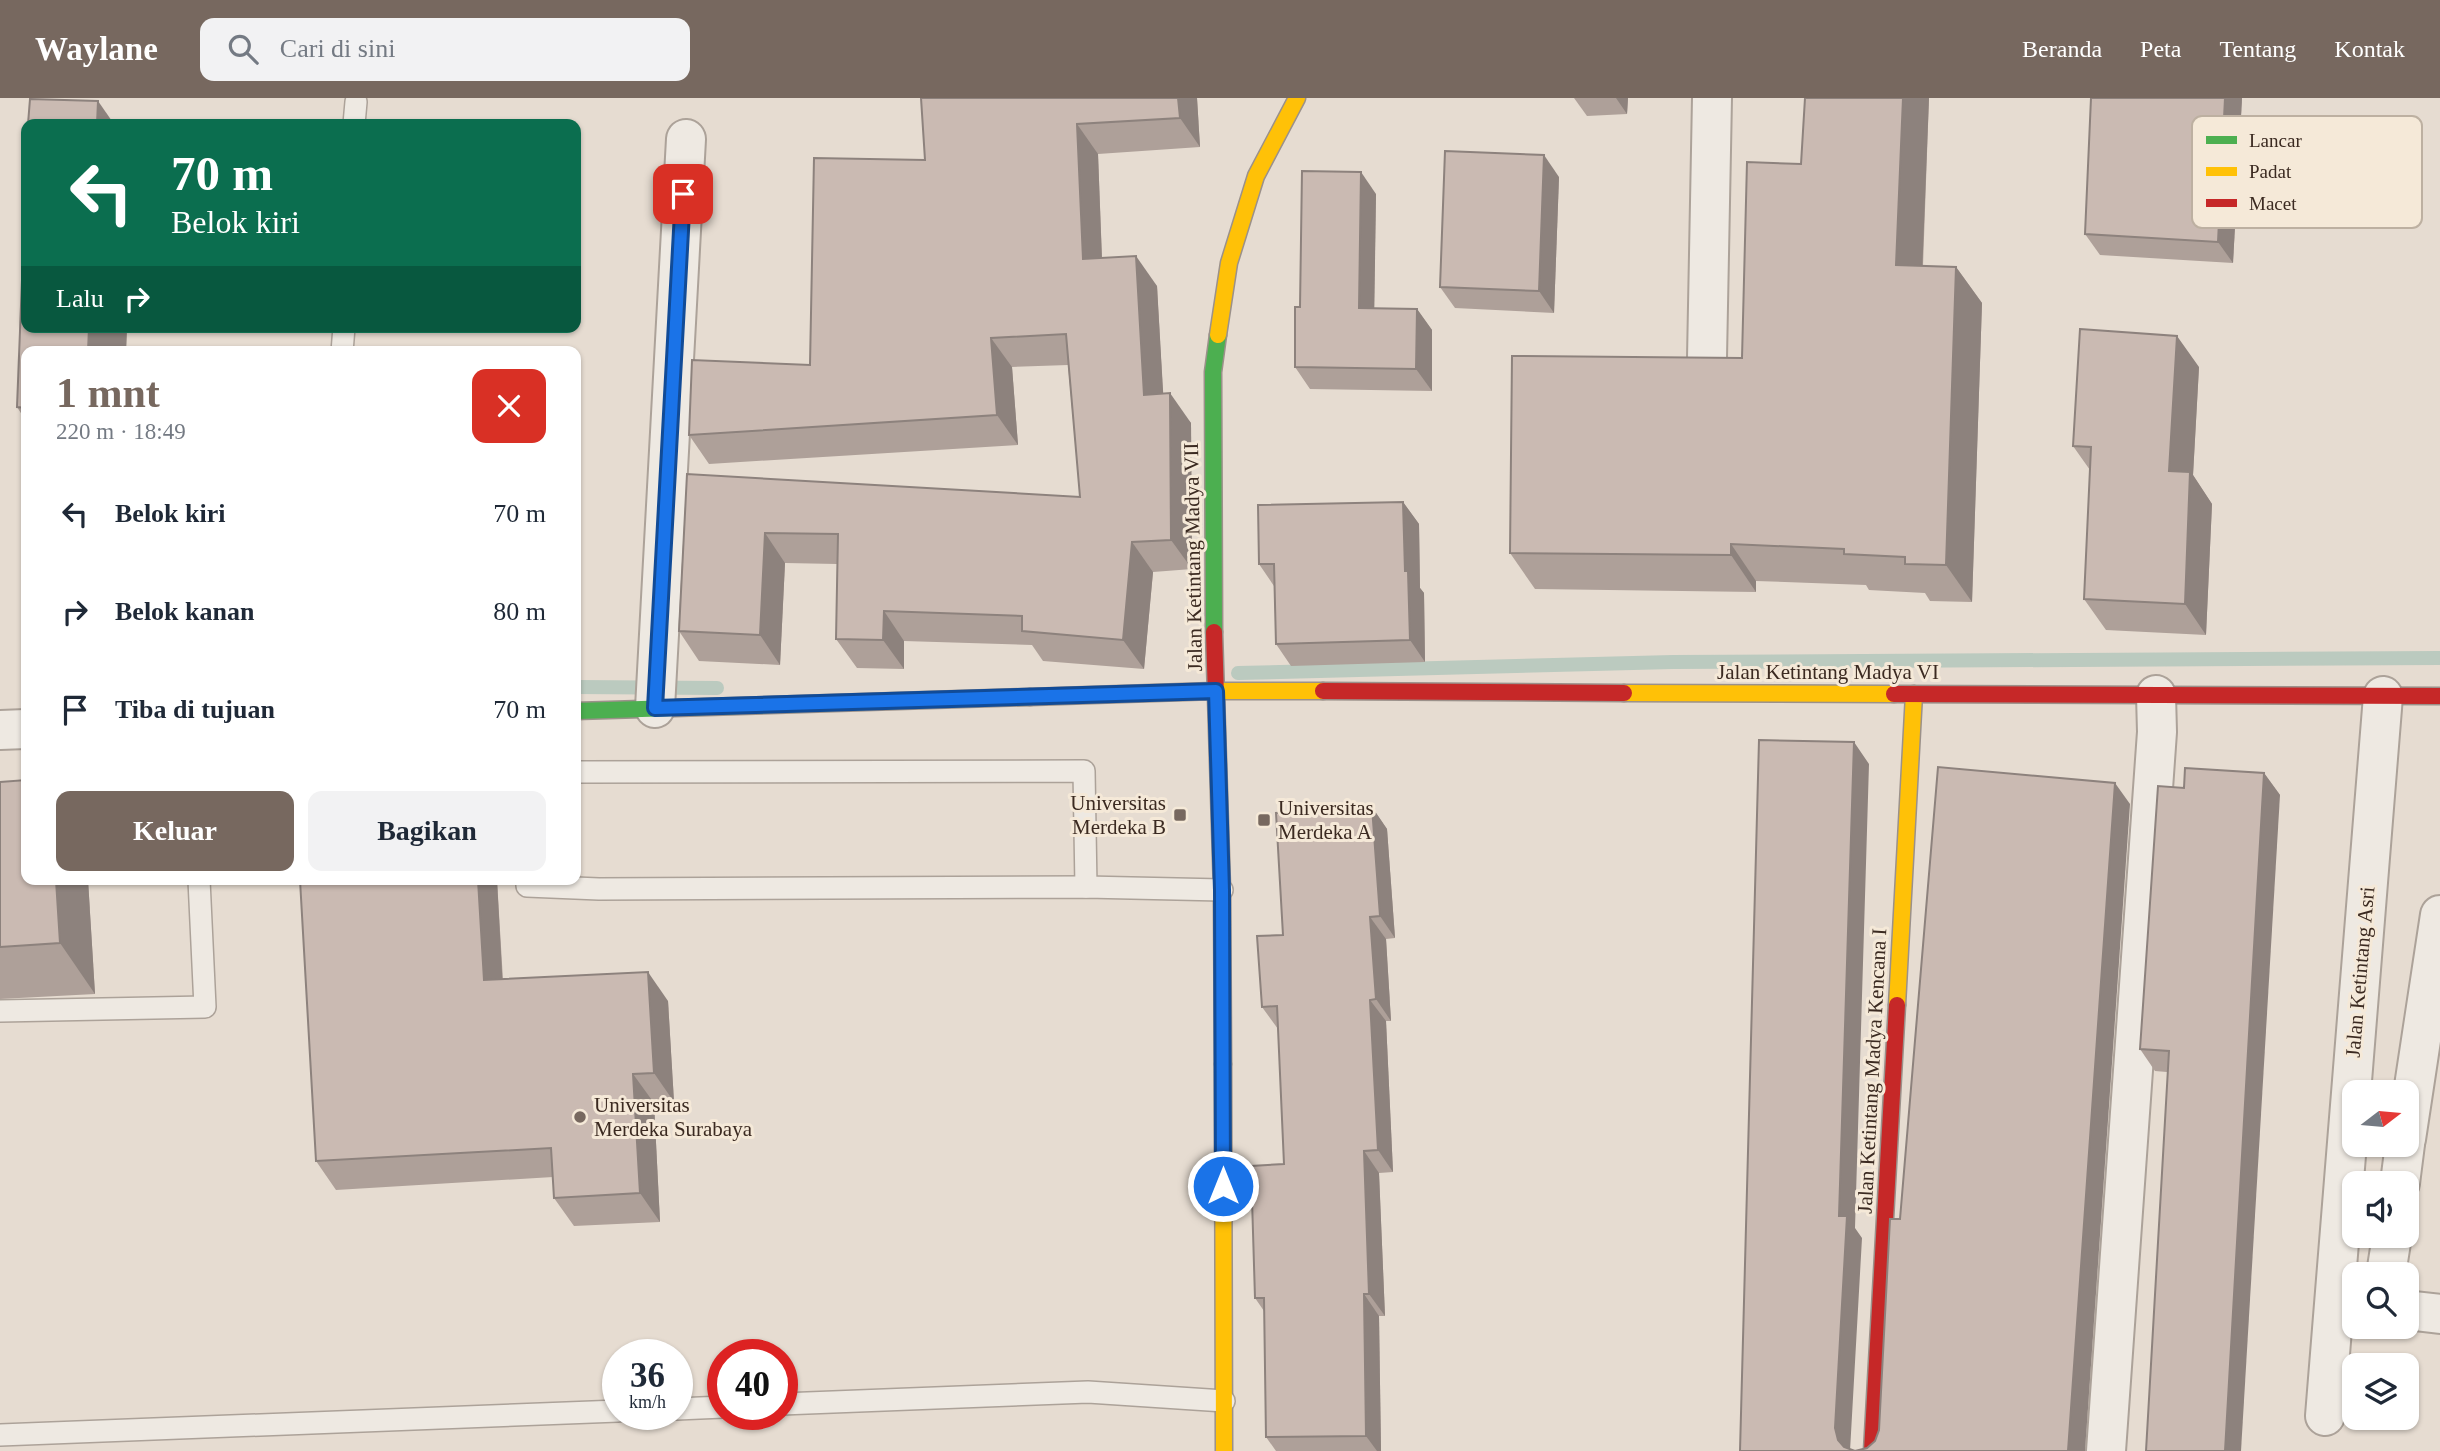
<!DOCTYPE html>
<html lang="id">
<meta charset="utf-8">
<style>
body{margin:0;font-family:"Times New Roman",serif;background:#f2f2f3;color:#1f2937;height:100vh;display:flex;flex-direction:column;font-size:26px;white-space:nowrap}
*{box-sizing:border-box;margin:0}
p{font-size:23px;color:#747a83}
.icon{flex:none;width:38px;height:38px;fill:none;stroke:currentColor;stroke-width:2;stroke-linecap:round;stroke-linejoin:round}
.map{position:relative;flex:1;overflow:hidden}
.panel{position:absolute;left:21px;top:248px;width:560px;height:539px;display:flex;flex-direction:column;background:#fff;border-radius:14px;box-shadow:0 2px 5px #0004}
.panel>*{flex:none}
.banner{position:absolute;left:21px;top:21px;width:560px;height:214px;border-radius:14px;box-shadow:0 2px 5px #0004;background:#0b6e4f;color:#fff;overflow:hidden}
.needle{width:46px;rotate:74deg}
.buttons{position:absolute;left:2342px;top:982px;display:grid;gap:14px}
.buttons a{display:grid;place-items:center;width:77px;height:77px;border-radius:14px;background:#fff;box-shadow:0 2px 5px #0004;font-size:35px}
.speed{position:absolute;left:602px;top:1241px;display:flex;gap:14px;font-size:35px;font-weight:700;text-align:center}
.speed>*{display:grid;place-content:center;width:91px;height:91px;border-radius:50%;background:#fff;box-shadow:0 2px 5px #0004;line-height:1}
.speed small{font-size:18px;font-weight:400}
.speed .limit{border:10px solid #d22;background:#fff;color:#111}
.pin{position:absolute;display:grid;place-items:center;width:60px;height:60px;color:#fff;margin:-30px;border-radius:14px;box-shadow:0 4px 10px #0006}
.me{position:absolute;width:77px;margin:-38px;rotate:0deg;stroke-linejoin:round;filter:drop-shadow(0 0 5px #0008)}
.turn{display:flex;align-items:center;gap:24px;height:147px;padding:0 35px;font-size:32px}
.turn .icon{width:91px;height:91px;stroke-width:2.5}
.turn b{display:block;font-size:49px;line-height:60px}
.then{display:flex;align-items:center;height:66px;padding:0 35px;background:#0003;gap:14px;font-size:26px}
.round{display:grid;place-items:center;flex:none;width:74px;height:74px;border-radius:14px;background:#f2f2f3}
.headline{display:flex;align-items:center;justify-content:space-between;height:119px;padding:0 35px}
h1{font-size:42px;font-weight:800;line-height:52px;color:#77685f}
.button{display:flex;gap:14px;margin-top:auto;padding:14px 35px}
.button a{flex:1;height:80px;border-radius:14px;background:#77685f;color:#fff;font-size:28px;font-weight:800;line-height:80px;text-align:center}
.button a+a{background:#f2f2f3;color:#1f2937}
ul{padding:0;list-style:none}
li{display:flex;align-items:center;gap:21px;height:98px;padding:0 35px}
li div{flex:1}
li b{display:block;font-size:26px}
li em{font-style:normal}
header{display:flex;align-items:center;gap:42px;box-sizing:border-box;height:98px;padding:0 35px;background:#77685f;color:#fff}
header strong{font-size:33px}
nav{display:flex;gap:38px;margin-inline-start:auto;font-size:24px}
.search{width:490px;height:63px;background:#f2f2f3;display:flex;align-items:center;gap:18px;box-sizing:border-box;padding:0 24px;border-radius:14px;color:#747a83;font-size:26px}
.map>svg:first-child{display:block}
.lines{fill:none;stroke-linecap:round;stroke-linejoin:round}
.stream{stroke:#bbcabf;stroke-width:14}
.lane-casing{stroke:#aca299;stroke-width:24}
.street-casing{stroke:#aca299;stroke-width:42}
.fast-casing{stroke:#9b918a;stroke-width:19}
.slow-casing{stroke:#9b918a;stroke-width:19}
.jam-casing{stroke:#9b918a;stroke-width:19}
.lane{stroke:#eee9e2;stroke-width:21}
.street{stroke:#eee9e2;stroke-width:38}
.fast{stroke:#4caf50;stroke-width:16}
.slow{stroke:#ffc107;stroke-width:16}
.jam{stroke:#c62828;stroke-width:16}
.wall{fill:#aea099}
.shaded-wall{fill:#8d827d}
.building{fill:#cabab2;stroke:#8d827d;stroke-width:2}
.route-casing{stroke:#114b97;stroke-width:18}
.route{stroke:#1a73e8;stroke-width:12}
.poi-dot{fill:#77685f;stroke:#f5e9d8;stroke-width:2.5}
.labels{text-anchor:middle;dominant-baseline:central;stroke-width:6;stroke-linejoin:round;paint-order:stroke}
.street-label{font-size:21px;fill:#3b2a21;stroke:#f5e9d8}
.poi-label{font-size:21px;fill:#3b2a21;stroke:#f5e9d8;text-anchor:start}
.key{fill:#f5e9d8;stroke:#bdb0a1;stroke-width:2}
.key-label{font-size:19px;fill:#3b2a21}
</style>
<header>
<strong>Waylane</strong>
<div class="search"><svg class="icon" aria-label="search" viewBox="0 0 24 24"><circle cx="10" cy="10" r="6"/><path d="M15 15l6 6"/></svg>Cari di sini</div>
<nav><a>Beranda</a><a>Peta</a><a>Tentang</a><a>Kontak</a></nav>
</header>
<div class="map">
<svg width="2440" height="1353" viewBox="0 0 2440 1353">
<rect width="100%" height="100%" fill="#e6dcd1"/>
<g class="lines">
<g class="stream">
<polyline points="1238,575 1673,564 2440,560"/>
<polyline points="576,589 717,590"/>
</g>
<defs>
<g id="lane">
<polyline points="354,26 356,4"/>
<polyline points="342,254 344,229"/>
<polyline points="576,674 1084,673 1086,789"/>
<polyline points="527,782 527,788 599,791 1086,789 1222,792"/>
<polyline points="0,913 205,909 199,782"/>
<polyline points="782,1306 1088,1294 1224,1303"/>
<polyline points="677,1311 723,1309"/>
<polyline points="0,1337 618,1313"/>
</g>
<g id="street">
<polyline points="1707,260 1712,0"/>
<polyline points="655,610 686,41"/>
<polyline points="0,632 26,631"/>
<polyline points="2406,1041 2440,817"/>
<polyline points="2400,1085 2405,1046"/>
<polyline points="2386,1176 2392,1138"/>
<polyline points="2406,1212 2440,1216"/>
<polyline points="2325,1318 2383,598"/>
<polyline points="2106,1353 2157,634 2156,597"/>
</g>
<g id="fast">
<polyline points="1214,534 1213,274 1218,237"/>
<polyline points="576,613 1030,599"/>
</g>
<g id="slow">
<polyline points="1218,237 1229,165 1256,78 1297,0"/>
<polyline points="1624,595 1894,596"/>
<polyline points="1030,599 1215,593 1323,593"/>
<polyline points="1897,907 1914,596"/>
<polyline points="1223,966 1224,1353"/>
</g>
<g id="jam">
<polyline points="1214,534 1222,792 1223,966"/>
<polyline points="1323,593 1624,595"/>
<polyline points="1894,596 2440,598"/>
<polyline points="1872,1353 1897,907"/>
</g>
</defs>
<use href="#lane" class="lane-casing"/>
<use href="#street" class="street-casing"/>
<use href="#fast" class="fast-casing"/>
<use href="#slow" class="slow-casing"/>
<use href="#jam" class="jam-casing"/>
<use href="#lane" class="lane"/>
<use href="#street" class="street"/>
<use href="#fast" class="fast"/>
<use href="#slow" class="slow"/>
<use href="#jam" class="jam"/>
</g>
<g class="wall">
<polygon points="921,0 1197,0 1200,49 1098,56 1102,160 1157,188 1163,296 1191,325 1192,471 1153,474 1144,571 1043,563 1032,547 904,543 904,571 857,570 836,541 837,466 785,465 780,567 699,563 679,533 687,376 1080,399 1068,267 1012,269 1018,347 709,366 689,337 810,267 925,62"/>
<polygon points="1574,0 1628,0 1627,16 1587,18"/>
<polygon points="1805,0 1929,0 1923,168 1956,169 1982,205 1972,504 1930,503 1925,495 1869,492 1866,487 1756,483 1756,494 1535,491 1510,455 1742,260 1801,66"/>
<polygon points="2091,0 2242,0 2233,165 2100,157 2085,136"/>
<polygon points="1559,79 1554,215 1455,210 1440,189"/>
<polygon points="26,80 26,229 127,229 126,254 26,254 26,323 17,309"/>
<polygon points="1376,96 1374,210 1417,211 1432,232 1432,293 1310,291 1295,269 1300,209"/>
<polygon points="2199,269 2193,377 2212,406 2206,537 2106,532 2084,501 2090,372 2073,348"/>
<polygon points="1403,404 1419,426 1420,490 1424,495 1425,564 1291,568 1276,546 1274,488 1259,466"/>
<polygon points="2264,675 2280,697 2167,974 2155,973 2140,951 2184,690"/>
<polygon points="0,684 26,782 88,782 95,896 0,901"/>
<polygon points="1372,709 1387,731 1395,840 1386,841 1391,923 1386,923 1393,1074 1379,1075 1385,1218 1379,1218 1381,1353 1276,1353 1266,1339 1264,1213 1255,1200 1284,1066 1278,931 1262,909 1283,837"/>
<polygon points="497,782 503,882 668,903 674,1004 654,1005 660,1124 574,1128 554,1100 553,1079 336,1092 316,1063"/>
</g>
<g class="shaded-wall">
<polygon points="1178,0 1197,0 1200,49 1180,20"/>
<polygon points="1616,0 1628,0 1627,16"/>
<polygon points="1903,0 1929,0 1921,203 1896,167"/>
<polygon points="2225,0 2242,0 2233,165 2218,144"/>
<polygon points="98,3 114,26 97,26"/>
<polygon points="1077,26 1098,56 1103,190 1083,161"/>
<polygon points="1544,57 1559,79 1554,215 1539,193"/>
<polygon points="1361,74 1376,96 1374,231 1359,210"/>
<polygon points="1136,158 1157,188 1165,327 1144,297"/>
<polygon points="1956,169 1982,205 1972,504 1946,467"/>
<polygon points="1417,211 1432,232 1432,293 1416,271"/>
<polygon points="89,229 127,229 126,254 88,254"/>
<polygon points="2177,238 2199,269 2193,377 2212,406 2206,537 2185,506 2169,373"/>
<polygon points="991,240 1012,269 1018,347 997,317"/>
<polygon points="1170,295 1191,325 1192,471 1171,442"/>
<polygon points="1403,404 1419,426 1420,490 1424,495 1425,564 1410,542 1405,473"/>
<polygon points="765,435 785,465 780,567 760,537"/>
<polygon points="1132,444 1153,474 1144,571 1123,542"/>
<polygon points="1731,446 1756,483 1756,494 1731,457"/>
<polygon points="884,513 904,543 904,571 883,542"/>
<polygon points="1854,644 1869,666 1855,1130 1862,1140 1850,1353 1846,1353 1838,1342 1835,1330 1839,1118"/>
<polygon points="2264,675 2280,697 2241,1353 2225,1353"/>
<polygon points="2115,685 2130,706 2085,1353 2068,1353"/>
<polygon points="1372,709 1387,731 1395,840 1380,818"/>
<polygon points="56,782 88,782 95,896 60,845"/>
<polygon points="478,782 497,782 504,911 484,882"/>
<polygon points="1370,819 1386,841 1391,923 1376,901"/>
<polygon points="648,874 668,903 674,1004 654,975"/>
<polygon points="1370,902 1386,923 1393,1074 1378,1052"/>
<polygon points="633,976 654,1005 660,1124 640,1095"/>
<polygon points="1364,1053 1379,1075 1385,1218 1369,1196"/>
<polygon points="1364,1196 1379,1218 1381,1353 1377,1353 1366,1338"/>
</g>
<g class="building">
<polygon points="921,0 1178,0 1180,20 1077,26 1083,161 1136,158 1144,297 1170,295 1171,442 1132,444 1123,542 1022,533 1022,518 884,513 883,542 836,541 838,436 765,435 760,537 679,533 687,376 1080,399 1066,236 991,240 997,317 689,337 692,262 810,267 814,60 925,62"/>
<polygon points="1805,0 1903,0 1896,167 1956,169 1946,467 1905,466 1905,459 1844,456 1844,451 1731,446 1731,457 1510,455 1512,258 1742,260 1747,64 1801,66"/>
<polygon points="2091,0 2225,0 2218,144 2085,136"/>
<polygon points="30,1 98,3 97,26 28,26"/>
<polygon points="1445,53 1544,57 1539,193 1440,189"/>
<polygon points="1302,73 1361,74 1359,210 1417,211 1416,271 1295,269 1295,209 1300,209"/>
<polygon points="26,80 26,229 89,229 88,254 26,254 26,310 17,309"/>
<polygon points="2080,231 2177,238 2169,373 2190,374 2185,506 2084,501 2091,349 2073,348"/>
<polygon points="1403,404 1405,473 1408,473 1410,542 1276,546 1274,466 1259,466 1258,407"/>
<polygon points="1759,642 1854,644 1839,1118 1847,1118 1835,1330 1838,1342 1844,1349 1855,1353 1867,1350 1875,1343 1879,1332 1890,1121 1900,1121 1938,669 2115,685 2068,1353 1740,1353"/>
<polygon points="2185,670 2264,675 2225,1353 2146,1353 2169,953 2140,951 2158,688 2184,690"/>
<polygon points="26,682 26,782 56,782 60,845 0,849 0,684"/>
<polygon points="1372,709 1380,818 1370,819 1376,901 1370,902 1378,1052 1364,1053 1369,1196 1364,1196 1366,1338 1266,1339 1264,1200 1255,1200 1251,1068 1284,1066 1277,908 1262,909 1257,838 1283,837 1276,715"/>
<polygon points="300,782 478,782 484,882 648,874 654,975 633,976 640,1095 554,1100 551,1050 316,1063"/>
</g>
<g class="lines">
<defs>
<polyline id="route" points="683,96 655,610 1216,593 1222,792 1223,1088"/>
</defs>
<use href="#route" class="route-casing"/>
<use href="#route" class="route"/>
</g>
<g class="poi-dot">
<rect x="1173" y="710" width="14" height="14" rx="3.5"/>
<rect x="1257" y="715" width="14" height="14" rx="3.5"/>
<circle cx="580" cy="1019" r="7"/>
</g>
<g class="labels">
<g class="street-label">
<text transform="translate(1193 459) rotate(-91)">Jalan Ketintang Madya VII</text>
<text x="1828" y="574">Jalan Ketintang Madya VI</text>
<text transform="translate(2360 874) rotate(-85)">Jalan Ketintang Asri</text>
<text transform="translate(1872 973) rotate(-87)">Jalan Ketintang Madya Kencana I</text>
</g>
<g class="poi-label">
<text x="1166" y="705" text-anchor="end">Universitas<tspan x="1166" dy="24">Merdeka B</tspan></text>
<text x="1278" y="710">Universitas<tspan x="1278" dy="24">Merdeka A</tspan></text>
<text x="594" y="1007">Universitas<tspan x="594" dy="24">Merdeka Surabaya</tspan></text>
</g>
</g>
<rect x="2192" y="18" width="230" height="112" rx="10" class="key"/>
<rect x="2206" y="38" width="31" height="8" fill="#4caf50"/>
<rect x="2206" y="69" width="31" height="9" fill="#ffc107"/>
<rect x="2206" y="101" width="31" height="8" fill="#c62828"/>
<g class="key-label">
<text x="2249" y="49">Lancar</text>
<text x="2249" y="80">Padat</text>
<text x="2249" y="112">Macet</text>
</g>
</svg>
<div class="buttons">
<a><svg class="needle" viewBox="-14 -14 28 28"><path d="M0-13l5 13h-10z" fill="#e53935"/><path d="M0 13l5-13h-10z" fill="#747a83"/></svg></a>
<a><svg class="icon" aria-label="sound" viewBox="0 0 24 24"><path d="M4 9h4l5-4v14l-5-4H4zM17 9q2 3 0 6"/></svg></a>
<a><svg class="icon" aria-label="search" viewBox="0 0 24 24"><circle cx="10" cy="10" r="6"/><path d="M15 15l6 6"/></svg></a>
<a><svg class="icon" aria-label="layers" viewBox="0 0 24 24"><path d="M12 4l9 5-9 5-9-5zM3 14l9 5 9-5"/></svg></a>
</div>
<div class="speed"><div>36<small>km/h</small></div><div class="limit">40</div></div>
<div class="pin" style="left:683px;top:96px;background:#d93025"><svg class="icon" aria-label="arrive" viewBox="0 0 24 24"><path d="M6 21V4h12l-3 4 3 4H6"/></svg></div>
<svg class="me" style="left:1223px;top:1088px" viewBox="-20 -20 40 40"><circle r="17" fill="#1a73e8" stroke="#fff" stroke-width="3"/><path d="M0-11L8 9 0 5-8 9z" fill="#fff"/></svg>
<div class="banner">
<div class="turn"><svg class="icon" aria-label="left" viewBox="0 0 24 24"><path d="M17 20v-9H6M10 6l-5 5 5 5"/></svg><div><b>70 m</b>Belok kiri</div></div>
<div class="then">Lalu<svg class="icon" aria-label="right" viewBox="0 0 24 24"><path d="M7 20v-9h11M14 6l5 5-5 5"/></svg></div>
</div>
<section class="panel">
<div class="headline"><div><h1>1 mnt</h1><p>220 m · 18:49</p></div><a class="round" style="background:#d93025;color:#fff"><svg class="icon" aria-label="close" viewBox="0 0 24 24"><path d="M6 6l12 12M18 6L6 18"/></svg></a></div>
<ul>
<li><svg class="icon" aria-label="left" viewBox="0 0 24 24"><path d="M17 20v-9H6M10 6l-5 5 5 5"/></svg><div><b>Belok kiri</b></div><em>70 m</em></li>
<li><svg class="icon" aria-label="right" viewBox="0 0 24 24"><path d="M7 20v-9h11M14 6l5 5-5 5"/></svg><div><b>Belok kanan</b></div><em>80 m</em></li>
<li><svg class="icon" aria-label="arrive" viewBox="0 0 24 24"><path d="M6 21V4h12l-3 4 3 4H6"/></svg><div><b>Tiba di tujuan</b></div><em>70 m</em></li>
</ul>
<div class="button"><a>Keluar</a><a>Bagikan</a></div>
</section>
</div>
